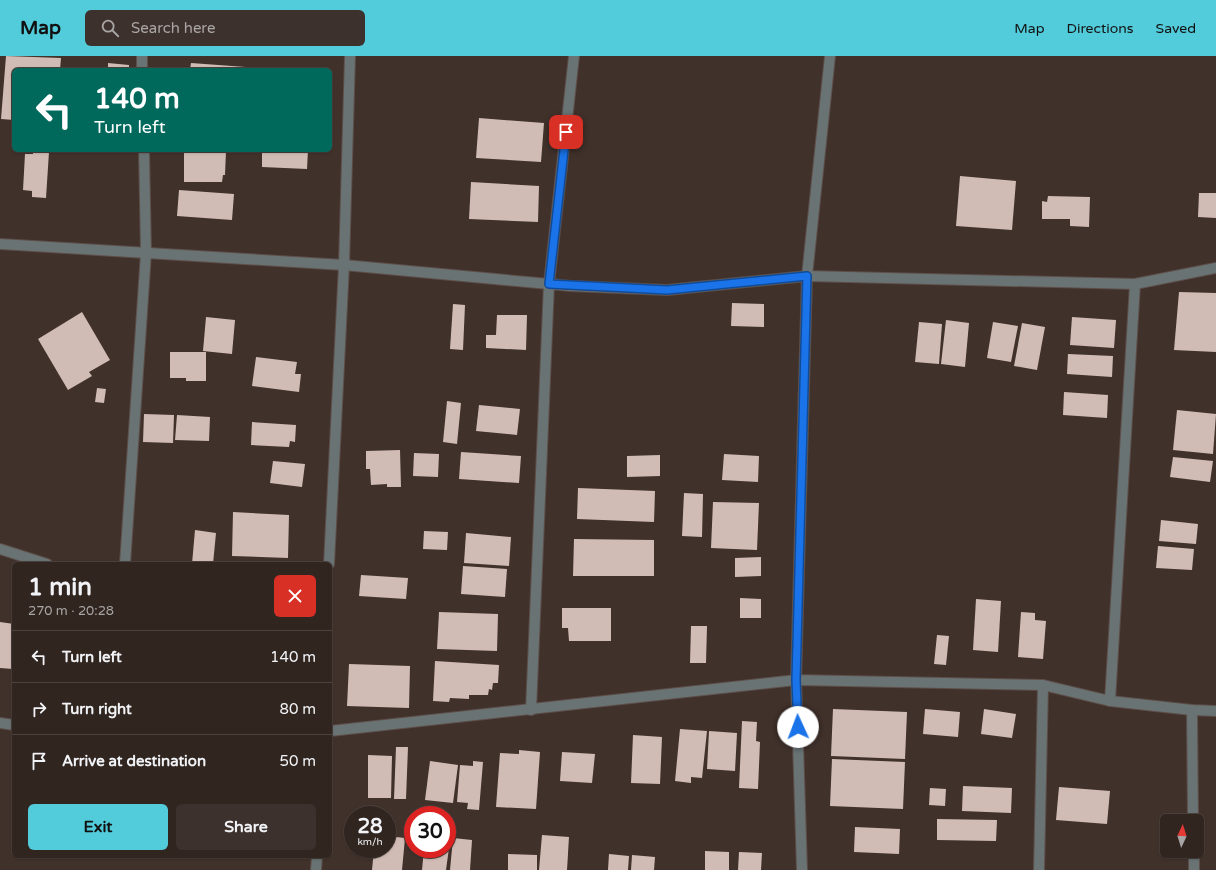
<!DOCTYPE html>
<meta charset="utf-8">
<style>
body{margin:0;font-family:"Varela Round",sans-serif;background:#3d312d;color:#f1f3f6;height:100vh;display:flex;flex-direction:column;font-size:15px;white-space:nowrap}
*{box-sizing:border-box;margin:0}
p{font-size:13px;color:#a8a5a5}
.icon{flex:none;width:22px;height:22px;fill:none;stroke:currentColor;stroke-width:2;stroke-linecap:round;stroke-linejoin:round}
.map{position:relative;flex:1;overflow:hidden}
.panel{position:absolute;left:12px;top:506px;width:320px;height:296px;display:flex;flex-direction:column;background:#312520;border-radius:6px;box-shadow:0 1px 3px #0004,0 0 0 1px #4c423e}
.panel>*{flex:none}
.banner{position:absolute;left:12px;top:12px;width:320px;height:84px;border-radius:6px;box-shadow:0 1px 3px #0004,0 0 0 1px #4c423e;background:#00695c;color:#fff;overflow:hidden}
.needle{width:26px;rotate:4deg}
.fabs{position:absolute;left:1160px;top:758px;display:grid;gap:8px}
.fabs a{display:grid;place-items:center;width:44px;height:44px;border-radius:6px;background:#312520;box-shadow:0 1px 3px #0004,0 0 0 1px #4c423e;font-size:20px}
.speed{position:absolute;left:344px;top:750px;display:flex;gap:8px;font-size:20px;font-weight:700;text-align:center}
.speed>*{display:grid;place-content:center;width:52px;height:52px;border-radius:50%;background:#312520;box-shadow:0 1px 3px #0004,0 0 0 1px #4c423e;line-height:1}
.speed small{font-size:10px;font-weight:400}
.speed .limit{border:6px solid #d22;background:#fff;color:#111}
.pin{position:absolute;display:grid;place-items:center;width:34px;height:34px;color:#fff;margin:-17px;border-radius:8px;box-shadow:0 2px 6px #0006}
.me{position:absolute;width:44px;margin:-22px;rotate:358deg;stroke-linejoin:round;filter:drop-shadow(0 0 3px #0008)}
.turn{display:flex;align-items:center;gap:14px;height:84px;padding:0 16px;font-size:18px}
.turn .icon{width:52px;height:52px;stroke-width:2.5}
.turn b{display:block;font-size:28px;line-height:34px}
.round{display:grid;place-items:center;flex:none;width:42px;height:42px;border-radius:6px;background:#3d312d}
.headline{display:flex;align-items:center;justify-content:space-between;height:68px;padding:0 16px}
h1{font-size:24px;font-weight:700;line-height:30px}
.cta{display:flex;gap:8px;margin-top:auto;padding:8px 16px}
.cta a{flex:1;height:46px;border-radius:6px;background:#52cbda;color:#111;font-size:16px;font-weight:700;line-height:46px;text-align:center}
.cta a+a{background:#3d312d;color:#f1f3f6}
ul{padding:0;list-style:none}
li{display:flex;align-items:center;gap:12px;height:52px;padding:0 16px;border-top:1px solid #4c423e}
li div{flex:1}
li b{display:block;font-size:15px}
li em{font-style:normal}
header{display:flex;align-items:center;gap:24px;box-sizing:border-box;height:56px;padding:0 20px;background:#52cbda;color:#111}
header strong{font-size:19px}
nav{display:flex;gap:22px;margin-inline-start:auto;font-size:14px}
.search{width:280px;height:36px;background:#3d312d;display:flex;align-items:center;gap:10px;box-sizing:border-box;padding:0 14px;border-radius:6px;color:#a8a5a5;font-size:15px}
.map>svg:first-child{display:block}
.building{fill:#d0bcb5}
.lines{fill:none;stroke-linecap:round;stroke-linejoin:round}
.street-casing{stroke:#5d4e49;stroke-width:12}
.street{stroke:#697374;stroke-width:10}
.route-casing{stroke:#114b97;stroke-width:10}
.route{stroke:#1a73e8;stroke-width:7}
</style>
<header>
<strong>Map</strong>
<div class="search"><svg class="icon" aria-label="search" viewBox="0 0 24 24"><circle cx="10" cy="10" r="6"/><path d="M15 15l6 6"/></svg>Search here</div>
<nav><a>Map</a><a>Directions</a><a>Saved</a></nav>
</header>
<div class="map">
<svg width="1216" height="814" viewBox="0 0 1216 814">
<rect width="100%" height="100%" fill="#41312b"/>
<g class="building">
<polygon points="6,0 61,2 60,14 14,14 14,64 1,63"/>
<polygon points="108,7 129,9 129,14 108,14"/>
<polygon points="191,7 246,11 246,14 190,14"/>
<polygon points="479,62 544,67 541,106 476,102"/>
<polygon points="184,94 226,95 225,119 223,119 222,126 184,126"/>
<polygon points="262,94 308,94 307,113 262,111"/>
<polygon points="33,95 49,96 46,142 32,141 32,135 23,134 25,98 33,98"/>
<polygon points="960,120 1016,125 1012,174 956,170"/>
<polygon points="471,126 539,130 538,166 469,163"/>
<polygon points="179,134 234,138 232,164 177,160"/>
<polygon points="1199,137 1216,137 1216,162 1198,161"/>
<polygon points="1048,140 1090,141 1089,171 1070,170 1070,163 1042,163 1042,145 1047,146"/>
<polygon points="1179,236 1216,237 1216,296 1174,294"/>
<polygon points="732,247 764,248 764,271 731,270"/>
<polygon points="453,248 465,249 463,294 450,293"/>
<polygon points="82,256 110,304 89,316 92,320 68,334 38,283"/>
<polygon points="497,259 527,259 526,294 486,292 486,279 496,279"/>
<polygon points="206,261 235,264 232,298 203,295"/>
<polygon points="1072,261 1116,264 1114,292 1070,289"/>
<polygon points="946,264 969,267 965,311 941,308"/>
<polygon points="919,266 942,268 939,308 915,306"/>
<polygon points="993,266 1018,270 1011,306 987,302"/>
<polygon points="1022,267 1045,271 1037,314 1014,310"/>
<polygon points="170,296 206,296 206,325 186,325 186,322 170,322"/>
<polygon points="1068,298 1113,300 1112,321 1067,318"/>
<polygon points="256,301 297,306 295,318 301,318 299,336 252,330"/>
<polygon points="97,332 106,333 104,347 95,346"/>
<polygon points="1064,336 1108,339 1107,362 1063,359"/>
<polygon points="447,345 461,347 457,388 443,386"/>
<polygon points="479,349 520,353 517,379 476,375"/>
<polygon points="1177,354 1216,358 1213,398 1173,394"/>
<polygon points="144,358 174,359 173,387 143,386"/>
<polygon points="177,359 210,361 209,385 175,384"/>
<polygon points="252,366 296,369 295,386 290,385 289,391 251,389"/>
<polygon points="400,394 401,431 387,431 387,428 371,429 370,413 366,413 366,395"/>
<polygon points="461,396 521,400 519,427 459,423"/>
<polygon points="414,397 439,398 438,421 413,420"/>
<polygon points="724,398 759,400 758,426 722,424"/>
<polygon points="660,399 660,420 627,421 627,400"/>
<polygon points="1173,401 1213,405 1210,426 1170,421"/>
<polygon points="273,405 305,408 302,431 270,427"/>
<polygon points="578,432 655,435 654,466 577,463"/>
<polygon points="684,437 703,438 702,481 682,480"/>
<polygon points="713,446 759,447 757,494 711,492"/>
<polygon points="233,456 289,459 288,502 232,500"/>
<polygon points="1161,464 1198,468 1196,488 1159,485"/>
<polygon points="195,474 216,477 213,508 192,508"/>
<polygon points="424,475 448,476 447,494 423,493"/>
<polygon points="466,477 511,481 509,510 464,507"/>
<polygon points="574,483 654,484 654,520 573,520"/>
<polygon points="1158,490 1194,493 1192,514 1156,512"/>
<polygon points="761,501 761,520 735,521 735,502"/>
<polygon points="463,510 507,513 505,541 461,538"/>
<polygon points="361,519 408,522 406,543 359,540"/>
<polygon points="740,542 761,543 761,562 740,562"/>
<polygon points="976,543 1001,545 998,596 973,594"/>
<polygon points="562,552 611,552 611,585 569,585 568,572 562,572"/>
<polygon points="439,556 498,558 497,595 437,593"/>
<polygon points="1021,556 1035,557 1035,564 1046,565 1043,603 1018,601"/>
<polygon points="0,566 14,568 13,613 0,612"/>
<polygon points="691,570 707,570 706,607 690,607"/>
<polygon points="937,579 949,580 946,609 934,608"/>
<polygon points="435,605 499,609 498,627 493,627 492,634 489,633 488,639 469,639 469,643 450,642 449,646 433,645"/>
<polygon points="349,608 410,610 409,652 347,650"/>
<polygon points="833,653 907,656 905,703 831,700"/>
<polygon points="925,653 960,656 958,681 923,678"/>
<polygon points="984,653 1016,658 1012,682 981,678"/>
<polygon points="742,665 757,666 756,685 760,686 758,733 739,732"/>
<polygon points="680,673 707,675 702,722 691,721 691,727 675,725"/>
<polygon points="709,675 737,677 735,715 707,713"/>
<polygon points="633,679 662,681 660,728 631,727"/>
<polygon points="396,691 408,691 406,743 394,743"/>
<polygon points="519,694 540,696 536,753 496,751 500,697 519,698"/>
<polygon points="562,696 595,698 592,727 560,725"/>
<polygon points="368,699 392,700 391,742 368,742"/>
<polygon points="832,703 905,706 903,753 830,750"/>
<polygon points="430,705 458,709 453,747 425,744"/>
<polygon points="473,705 483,706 479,754 467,753 468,747 457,746 460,709 473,710"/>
<polygon points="963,730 1012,732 1011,757 962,755"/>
<polygon points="1059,731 1110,735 1107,768 1056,764"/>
<polygon points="930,732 946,733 945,750 929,749"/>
<polygon points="937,763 997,764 996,785 937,784"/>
<polygon points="855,771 900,773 899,798 854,796"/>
<polygon points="542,779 569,781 567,814 539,814"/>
<polygon points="387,780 405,782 402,814 372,814 374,793 387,793"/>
<polygon points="453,782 472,784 470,814 450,814"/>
<polygon points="447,791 449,792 446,814 422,814 424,793 447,793"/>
<polygon points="705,795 729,796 729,814 705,814"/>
<polygon points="739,796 762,797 761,814 738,814"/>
<polygon points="508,798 537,799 537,814 508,814"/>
<polygon points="609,798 629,800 628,814 608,814"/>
<polygon points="632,799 655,801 654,814 631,814"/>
</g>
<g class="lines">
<defs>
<g id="street">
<polyline points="142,0 142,14"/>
<polyline points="0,188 344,209 571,230 667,234 807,220 1135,228 1216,212"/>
<polyline points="0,493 47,508"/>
<polyline points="125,508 146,197 144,94"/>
<polyline points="329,508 344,209 350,0"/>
<polyline points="1110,645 1135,228"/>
<polyline points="531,654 549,228 574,0"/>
<polyline points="1192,654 1193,765"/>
<polyline points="0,667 14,669"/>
<polyline points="330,675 796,624 1043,629 1110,645 1192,654 1216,655"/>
<polyline points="1194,795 1194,814"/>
<polyline points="316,814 317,800"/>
<polyline points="802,814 796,624 807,220 830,0"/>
<polyline points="1039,814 1043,629"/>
</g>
</defs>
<use href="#street" class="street-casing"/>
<use href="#street" class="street"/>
</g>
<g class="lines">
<defs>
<polyline id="route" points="566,76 549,228 667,234 807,220 796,624 798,671"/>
</defs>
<use href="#route" class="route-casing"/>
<use href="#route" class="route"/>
</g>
</svg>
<div class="fabs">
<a><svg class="needle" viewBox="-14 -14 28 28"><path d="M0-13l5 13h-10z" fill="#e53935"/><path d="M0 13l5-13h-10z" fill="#a8a5a5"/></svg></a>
</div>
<div class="speed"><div>28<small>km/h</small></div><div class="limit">30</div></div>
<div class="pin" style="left:566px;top:76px;background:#d93025"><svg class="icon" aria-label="arrive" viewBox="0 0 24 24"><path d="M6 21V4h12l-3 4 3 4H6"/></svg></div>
<svg class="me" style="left:798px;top:671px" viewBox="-20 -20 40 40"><circle r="19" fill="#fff"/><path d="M0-13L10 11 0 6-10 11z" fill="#1a73e8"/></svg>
<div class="banner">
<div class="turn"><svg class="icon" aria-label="left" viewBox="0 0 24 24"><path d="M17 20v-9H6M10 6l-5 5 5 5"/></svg><div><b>140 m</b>Turn left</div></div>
</div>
<section class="panel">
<div class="headline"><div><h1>1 min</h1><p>270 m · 20:28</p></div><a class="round" style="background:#d93025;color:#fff"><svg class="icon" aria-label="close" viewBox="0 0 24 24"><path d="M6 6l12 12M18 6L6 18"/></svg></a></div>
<ul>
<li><svg class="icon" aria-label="left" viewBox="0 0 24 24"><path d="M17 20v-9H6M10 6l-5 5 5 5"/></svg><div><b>Turn left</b></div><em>140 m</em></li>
<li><svg class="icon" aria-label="right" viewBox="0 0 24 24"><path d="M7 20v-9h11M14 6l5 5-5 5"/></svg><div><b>Turn right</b></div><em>80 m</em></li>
<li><svg class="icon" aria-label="arrive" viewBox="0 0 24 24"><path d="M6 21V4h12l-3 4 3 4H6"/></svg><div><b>Arrive at destination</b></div><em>50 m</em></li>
</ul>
<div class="cta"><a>Exit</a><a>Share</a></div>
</section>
</div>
